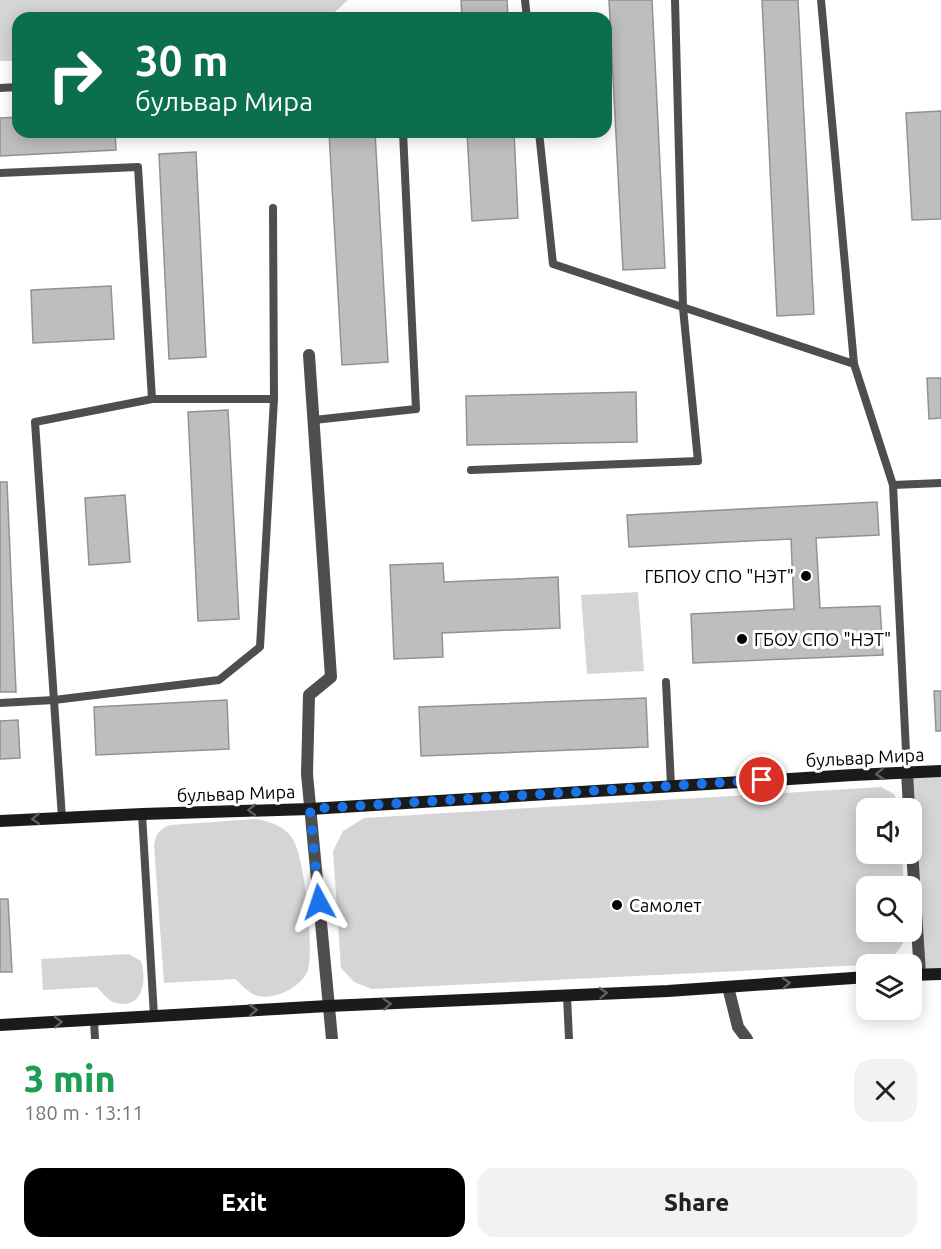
<!DOCTYPE html>
<meta charset="utf-8">
<style>
body{margin:0;font-family:Ubuntu,sans-serif;background:#f2f2f2;color:#202124;height:100vh;display:flex;flex-direction:column;font-size:22px;white-space:nowrap}
*{box-sizing:border-box;margin:0}
p{font-size:20px;color:#757577}
.icon{flex:none;width:33px;height:33px;fill:none;stroke:currentColor;stroke-width:2;stroke-linecap:round;stroke-linejoin:round}
.map{position:relative;height:1039px;overflow:hidden}
.sheet{display:flex;flex-direction:column;background:#fff;flex:1}
.sheet>*{flex:none}
.guide{position:absolute;left:12px;top:12px;width:600px;height:126px;border-radius:18px;box-shadow:0 3px 15px #0003;background:#0b6e4f;color:#fff;overflow:hidden}
.buttons{position:absolute;left:856px;top:798px;display:grid;gap:12px}
.buttons a{display:grid;place-items:center;width:66px;height:66px;border-radius:12px;background:#fff;box-shadow:0 3px 15px #0003;font-size:30px}
.pin{position:absolute;display:grid;place-items:center;width:51px;height:51px;color:#fff;margin:-26px;border:3px solid #fff;border-radius:50%;box-shadow:0 2px 6px #0007}
.me{position:absolute;width:66px;margin:-33px;rotate:355deg;stroke-linejoin:round;filter:drop-shadow(0 0 4px #0008)}
.turn{display:flex;align-items:center;gap:21px;height:126px;padding:0 24px;font-size:27px}
.turn .icon{width:78px;height:78px;stroke-width:2.5}
.turn b{display:block;font-size:42px;line-height:51px}
.round{display:grid;place-items:center;flex:none;width:63px;height:63px;border-radius:18px;background:#f2f2f2}
.head{display:flex;align-items:center;justify-content:space-between;height:102px;padding:0 24px}
h1{font-size:36px;font-weight:800;line-height:45px;color:#1e9e55}
.action{display:flex;gap:12px;margin-top:auto;padding:12px 24px}
.action a{flex:1;height:69px;border-radius:18px;background:#000;color:#fff;font-size:24px;font-weight:800;line-height:69px;text-align:center}
.action a+a{background:#f2f2f2;color:#202124}
.map>svg:first-child{display:block}
.green{fill:#d5d5d5}
.building{fill:#bebebe;stroke:#929292;stroke-width:1.5}
.lines{fill:none;stroke-linecap:round;stroke-linejoin:round}
.lane{stroke:#4e4e4e;stroke-width:8}
.street{stroke:#4e4e4e;stroke-width:12}
.secondary{stroke:#1b1b1b;stroke-width:12}
.oneway{stroke:#5f5f5f}
.route{stroke:#1a73e8;stroke-width:10;stroke-dasharray:0 18}
.poi-dot{fill:#000;stroke:#fff;stroke-width:2}
.labels{text-anchor:middle;dominant-baseline:central;stroke-width:6;stroke-linejoin:round;paint-order:stroke}
.poi-label{font-size:18px;fill:#000;stroke:#fff;text-anchor:start}
.street-label{font-size:18px;fill:#000;stroke:#fff}
</style>
<div class="map">
<svg width="941" height="1039" viewBox="0 0 941 1039">
<rect width="100%" height="100%" fill="#fff"/>
<g class="green">
<polygon points="0,0 348,0 328,18 18,18 18,61 0,61"/>
<polygon points="638,592 644,671 587,674 581,595"/>
<polygon points="941,771 941,974 920,974 912,850 912,808 907,772"/>
<path d="M881,787l13,7 6,14h-33v46h35l2,32h-37v46h39c-1,14 -12,24 -23,32l-511,25 -18,-7 -13,-14 -8,-117 10,-20 21,-13z"/>
<path d="M257,819c14,3 27,7 35,19 13,18 22,112 16,132 -6,18 -39,33 -55,24 -6,-3 -12,-10 -18,-15l-71,4 -10,-138c2,-11 5,-16 16,-20z"/>
<path d="M129,954l12,7c5,15 4,42 -17,43 -4,0 -10,-1 -13,-3 -5,-3 -10,-10 -14,-14l-54,3 -2,-31z"/>
</g>
<g class="building">
<polygon points="461,0 507,0 508,18 462,18"/>
<polygon points="609,0 652,0 665,268 623,270"/>
<polygon points="762,0 798,0 814,314 777,316"/>
<polygon points="941,111 941,219 912,220 906,113"/>
<polygon points="18,117 18,132 115,132 116,150 0,156 0,118"/>
<polygon points="329,132 375,132 388,362 342,365"/>
<polygon points="467,132 514,132 518,218 472,221"/>
<polygon points="196,152 206,357 169,359 159,154"/>
<polygon points="111,286 114,339 33,343 31,290"/>
<polygon points="927,378 941,378 941,418 929,419"/>
<polygon points="636,392 637,442 467,445 466,396"/>
<polygon points="228,410 239,619 198,621 188,412"/>
<polygon points="0,482 7,482 16,692 0,692"/>
<polygon points="125,495 130,562 89,565 85,498"/>
<polygon points="877,502 879,535 816,538 820,608 880,606 883,655 693,663 691,614 794,609 791,539 629,547 627,515"/>
<polygon points="443,563 444,582 558,577 560,628 442,633 443,657 394,659 390,565"/>
<polygon points="934,691 941,691 941,731 936,731"/>
<polygon points="646,698 648,747 421,756 419,707"/>
<polygon points="227,700 229,749 96,755 94,707"/>
<polygon points="18,720 20,758 0,759 0,721"/>
<polygon points="0,899 8,899 12,972 0,972"/>
</g>
<g class="lines">
<g class="lane">
<polyline points="525,0 527,18"/>
<polyline points="0,88 18,87"/>
<polyline points="539,132 553,264 854,364 821,0"/>
<polyline points="0,173 138,167 152,399"/>
<polyline points="854,364 893,485 907,772"/>
<polyline points="314,420 416,409 403,132"/>
<polyline points="471,470 698,461 683,308 675,0"/>
<polyline points="893,485 941,483"/>
<polyline points="666,682 671,786"/>
<polyline points="0,703 54,700 219,680 260,647 274,399"/>
<polyline points="142,814 154,1016"/>
<polyline points="62,818 35,422 152,399 274,399 273,208"/>
<polyline points="567,996 569,1039"/>
<polyline points="94,1021 95,1039"/>
</g>
<g class="street">
<polyline points="309,355 331,677 309,695 307,774 332,1039"/>
<polyline points="907,772 909,808"/>
<polyline points="912,850 920,974"/>
<polyline points="728,987 738,1027 747,1039"/>
</g>
<g class="secondary">
<polyline points="0,821 142,814 310,809 853,775 941,771"/>
<polyline points="912,975 941,974"/>
<polyline points="0,1025 328,1006 668,991 867,977"/>
</g>
</g>
<defs><path id="oneway-chevron" d="M-2-3.5L2.5 0L-2 3.5" fill="none" stroke-width="1.6" stroke-linecap="round" stroke-linejoin="round" transform="scale(1.5)"/></defs>
<g class="oneway">
<use href="#oneway-chevron" transform="translate(880 774) rotate(177)"/>
<use href="#oneway-chevron" transform="translate(252 810) rotate(178)"/>
<use href="#oneway-chevron" transform="translate(36 819) rotate(177)"/>
<use href="#oneway-chevron" transform="translate(786 983) rotate(-4)"/>
<use href="#oneway-chevron" transform="translate(603 993) rotate(-3)"/>
<use href="#oneway-chevron" transform="translate(387 1004) rotate(-3)"/>
<use href="#oneway-chevron" transform="translate(253 1010) rotate(-3)"/>
<use href="#oneway-chevron" transform="translate(58 1022) rotate(-2)"/>
</g>
<g class="lines">
<polyline class="route" points="319,902 310,809 762,780"/>
</g>
<g class="poi-dot">
<circle cx="806" cy="576" r="6"/>
<circle cx="742" cy="639" r="6"/>
<circle cx="617" cy="905" r="6"/>
</g>
<g class="labels">
<g class="poi-label">
<text x="794" y="576" text-anchor="end">ГБПОУ СПО "НЭТ"</text>
<text x="754" y="639">ГБОУ СПО "НЭТ"</text>
<text x="629" y="905">Самолет</text>
</g>
<g class="street-label">
<text transform="translate(865 757) rotate(-3)">бульвар Мира</text>
<text transform="translate(236 793) rotate(-2)">бульвар Мира</text>
</g>
</g>
</svg>
<div class="buttons">
<a><svg class="icon" aria-label="sound" viewBox="0 0 24 24"><path d="M4 9h4l5-4v14l-5-4H4zM17 9q2 3 0 6"/></svg></a>
<a><svg class="icon" aria-label="search" viewBox="0 0 24 24"><circle cx="10" cy="10" r="6"/><path d="M15 15l6 6"/></svg></a>
<a><svg class="icon" aria-label="layers" viewBox="0 0 24 24"><path d="M12 4l9 5-9 5-9-5zM3 14l9 5 9-5"/></svg></a>
</div>
<div class="pin" style="left:762px;top:780px;background:#d93025"><svg class="icon" aria-label="arrive" viewBox="0 0 24 24"><path d="M6 21V4h12l-3 4 3 4H6"/></svg></div>
<svg class="me" style="left:319px;top:902px" viewBox="-20 -20 40 40"><path d="M0-17L14 15 0 8-14 15z" fill="#1a73e8" stroke="#fff" stroke-width="4"/></svg>
<div class="guide">
<div class="turn"><svg class="icon" aria-label="right" viewBox="0 0 24 24"><path d="M7 20v-9h11M14 6l5 5-5 5"/></svg><div><b>30 m</b>бульвар Мира</div></div>
</div>
</div>
<section class="sheet">
<div class="head"><div><h1>3 min</h1><p>180 m · 13:11</p></div><a class="round"><svg class="icon" aria-label="close" viewBox="0 0 24 24"><path d="M6 6l12 12M18 6L6 18"/></svg></a></div>
<div class="action"><a>Exit</a><a>Share</a></div>
</section>
